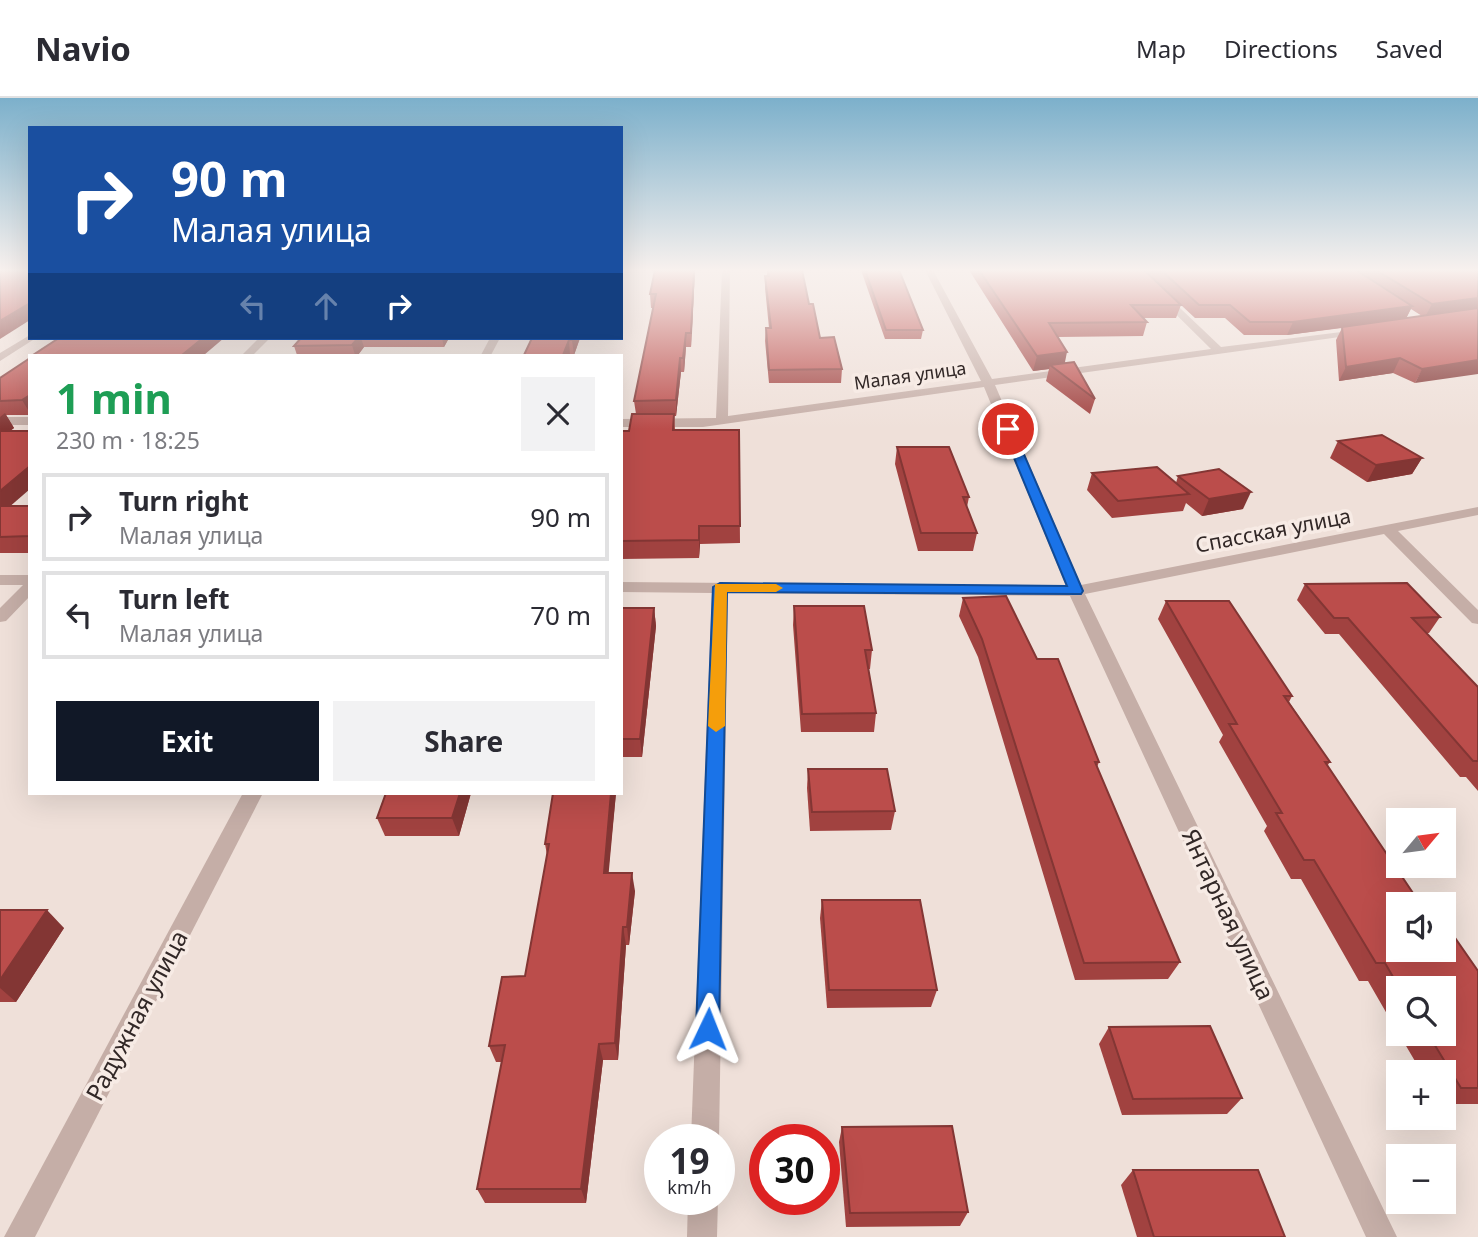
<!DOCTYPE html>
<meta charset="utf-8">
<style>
body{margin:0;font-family:"Noto Sans",sans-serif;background:#f2f2f3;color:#2b2b33;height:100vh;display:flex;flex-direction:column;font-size:26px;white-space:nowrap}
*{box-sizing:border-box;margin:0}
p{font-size:23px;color:#7c7c81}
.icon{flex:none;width:38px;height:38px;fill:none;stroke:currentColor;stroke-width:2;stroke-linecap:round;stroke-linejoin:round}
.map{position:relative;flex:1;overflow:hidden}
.details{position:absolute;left:28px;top:256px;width:595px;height:441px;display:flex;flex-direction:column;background:#fff;border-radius:0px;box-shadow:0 7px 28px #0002}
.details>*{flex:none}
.hud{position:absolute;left:28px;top:28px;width:595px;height:214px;border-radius:0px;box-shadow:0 7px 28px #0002;background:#1a4fa0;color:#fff;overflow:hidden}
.needle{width:46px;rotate:61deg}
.fabs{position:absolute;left:1386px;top:710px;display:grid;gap:14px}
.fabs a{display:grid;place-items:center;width:70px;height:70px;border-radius:0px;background:#fff;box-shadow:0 7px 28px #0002;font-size:35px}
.speed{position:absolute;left:644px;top:1026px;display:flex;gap:14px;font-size:35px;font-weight:700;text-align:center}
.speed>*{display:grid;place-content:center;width:91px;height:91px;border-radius:50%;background:#fff;box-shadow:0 7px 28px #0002;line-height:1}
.speed small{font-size:18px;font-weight:400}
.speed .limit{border:10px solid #d22;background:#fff;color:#111}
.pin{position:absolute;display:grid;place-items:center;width:60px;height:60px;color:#fff;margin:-30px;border:4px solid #fff;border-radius:50%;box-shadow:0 2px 7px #0007}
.me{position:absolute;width:77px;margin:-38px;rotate:2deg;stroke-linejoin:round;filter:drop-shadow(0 0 5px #0008)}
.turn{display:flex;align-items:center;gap:24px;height:147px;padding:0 28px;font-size:32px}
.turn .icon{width:91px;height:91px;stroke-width:2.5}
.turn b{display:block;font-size:49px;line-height:60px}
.lanes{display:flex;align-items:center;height:66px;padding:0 28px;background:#0003;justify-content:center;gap:35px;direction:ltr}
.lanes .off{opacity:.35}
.round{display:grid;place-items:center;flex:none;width:74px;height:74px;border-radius:0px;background:#f2f2f3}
.head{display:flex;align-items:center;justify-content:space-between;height:119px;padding:0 28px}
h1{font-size:42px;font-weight:700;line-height:52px;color:#1e9e55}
.primary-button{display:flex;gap:14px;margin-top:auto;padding:14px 28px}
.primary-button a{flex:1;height:80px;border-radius:0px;background:#111827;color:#fff;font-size:28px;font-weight:700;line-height:80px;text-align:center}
.primary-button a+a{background:#f2f2f3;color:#2b2b33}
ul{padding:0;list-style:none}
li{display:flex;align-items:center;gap:21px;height:88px;margin:0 14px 10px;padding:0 14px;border:4px solid #e1e1e2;border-radius:0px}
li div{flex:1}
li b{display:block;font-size:26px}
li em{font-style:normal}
header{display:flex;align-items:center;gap:42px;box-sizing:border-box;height:98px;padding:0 35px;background:#fff;border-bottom:2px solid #e1e1e2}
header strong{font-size:33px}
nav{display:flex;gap:38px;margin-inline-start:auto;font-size:24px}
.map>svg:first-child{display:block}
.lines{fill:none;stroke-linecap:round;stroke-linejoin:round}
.street{fill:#c5aea7;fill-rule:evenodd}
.wall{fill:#a14240;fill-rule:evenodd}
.shaded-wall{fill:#833634}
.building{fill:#bb4d4b;stroke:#833634;stroke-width:2}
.route{fill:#1a73e8;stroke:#114b97;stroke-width:2}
.slow{fill:#f59e0b}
.labels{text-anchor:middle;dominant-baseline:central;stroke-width:7;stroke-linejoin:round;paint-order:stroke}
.far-street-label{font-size:18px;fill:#322827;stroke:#f7ebe5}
.street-label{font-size:21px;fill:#322827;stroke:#f7ebe5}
.near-street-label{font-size:24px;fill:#322827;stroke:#f7ebe5}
</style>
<header>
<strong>Navio</strong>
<nav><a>Map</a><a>Directions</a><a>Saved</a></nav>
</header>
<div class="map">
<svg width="1478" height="1139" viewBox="0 0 1478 1139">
<rect width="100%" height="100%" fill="#efe0d9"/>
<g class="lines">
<g class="street">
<polygon points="722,172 730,172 728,318 981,283 925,172 933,172 992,281 1211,251 1131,172 1140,172 1221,249 1365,231 1366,233 1361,236 995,287 1081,487 1478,409 1478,417 1398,433 1478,512 1478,526 1472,525 1384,436 1085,496 1397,1139 1366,1139 1070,498 728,495 719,1041 691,1041 712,495 621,494 621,484 1066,488 984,289 703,329 621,329 621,321 716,320"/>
<polygon points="30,237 30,240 36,240 0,263 0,255"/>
<polygon points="259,240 270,240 253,257 242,257"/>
<polygon points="490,240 500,240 491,257 481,257"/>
<rect x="0" y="319" width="30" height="8"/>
<polygon points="0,477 30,477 30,498 6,523 0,524 0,510 23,487 0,487"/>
<polygon points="243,695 263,695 35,1139 4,1139"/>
<polygon points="688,1101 718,1101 717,1139 687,1139"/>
</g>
</g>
<g class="wall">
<polygon points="655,172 695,172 691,249 686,249 684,274 681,274 676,318 674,318 675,332 739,332 740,445 700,446 699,460 621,461 621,333 629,333 636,316 634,303 653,210 651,210 650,196"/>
<polygon points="767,172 802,172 809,206 820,240 842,271 841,285 769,285 765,243 766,230 769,230 765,190 765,178 767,178"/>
<polygon points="861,172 899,172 923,232 921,241 885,241"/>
<path d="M969,172h509l-63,113 -22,-10 -54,8 -3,-41 6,-12 -55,7h-43l-19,-17h-30l-14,-13 -5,13h-32l3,4 -4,14 -85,1 6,27 31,35 -5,15 -44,-33 3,-12 -16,2zM1411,211l11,7 -16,2z"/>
<polygon points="301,240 449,240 444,249 364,249 358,257 297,257 294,248"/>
<polygon points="532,240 580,240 574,257 570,257"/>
<polygon points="30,260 30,317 6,317 14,330 10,333 11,408 30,408 30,455 0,455 0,280"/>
<polygon points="1338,343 1422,360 1412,376 1367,384 1330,360"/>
<polygon points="897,349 969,399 967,409 977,435 973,453 918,453 895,366"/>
<polygon points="1092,375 1176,385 1178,378 1243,411 1202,418 1186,405 1183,413 1112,420 1087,392"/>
<polygon points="1305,486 1440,519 1429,535 1427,535 1478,589 1478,693 1466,679 1460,679 1339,536 1325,536 1297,502"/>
<polygon points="963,500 1037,561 1099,664 1097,669 1180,864 1168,881 1075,882 978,559 959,518"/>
<polygon points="1166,503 1292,598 1289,604 1330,664 1327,668 1421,807 1478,873 1478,1006 1444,1006 1444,975 1422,975 1399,936 1444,936 1444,891 1398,891 1398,935 1368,883 1359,883 1301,781 1291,781 1264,733 1267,728 1219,644 1223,637 1158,521"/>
<polygon points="794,508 872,552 870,571 868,571 876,615 874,634 801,634 793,527"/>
<polygon points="621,510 654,510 656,528 642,659 621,659"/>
<polygon points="808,671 895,713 891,732 810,733 807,690"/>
<polygon points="471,695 459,738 385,738 377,720"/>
<polygon points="553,695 616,695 608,775 635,793 629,847 626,847 618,962 603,962 586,1105 485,1105 477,1091 502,964 496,964 489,948 525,878 547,757 545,746"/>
<polygon points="822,802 937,892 931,909 827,910 820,820"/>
<polygon points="0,812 64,830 16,904 0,904"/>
<polygon points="1109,929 1242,1000 1227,1016 1122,1017 1099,946"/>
<polygon points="842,1029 968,1114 960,1128 846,1129 839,1044"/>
<polygon points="1133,1072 1285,1139 1137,1139 1121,1087"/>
</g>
<g class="shaded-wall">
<polygon points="694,172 695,172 691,249 691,235"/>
<polygon points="1478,200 1478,212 1425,219 1432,206"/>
<polygon points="30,205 30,222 0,241 0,223"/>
<polygon points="1412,208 1406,221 1287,237 1293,224"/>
<polygon points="686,235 686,249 684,274 683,260"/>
<polygon points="203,240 224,240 204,257 182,257"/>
<polygon points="358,240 361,240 364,249 358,257 355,257 352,247"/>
<polygon points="442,240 449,240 444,249"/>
<polygon points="573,240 580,240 574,257 572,242"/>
<polygon points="569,242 570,257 563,257"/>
<polygon points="1067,254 1064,269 1050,267 1049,271 1033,273 1037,258"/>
<polygon points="680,260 681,274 676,318 676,302"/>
<polygon points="1400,260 1393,275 1339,283 1346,269"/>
<polygon points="1478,262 1478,276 1415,285 1422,271"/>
<polygon points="30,297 30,315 22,302"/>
<polygon points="5,315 14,330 0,340 0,319"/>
<polygon points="1422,360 1412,376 1367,384 1376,367"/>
<polygon points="30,368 30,391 0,417 0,393"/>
<polygon points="1251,394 1243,411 1202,418 1209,401"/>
<polygon points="699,428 700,446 699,460"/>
<polygon points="654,510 656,528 642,659 640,641"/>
<polygon points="460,695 471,695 459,738 452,720"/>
<polygon points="611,695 616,695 607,793 604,775"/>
<polygon points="632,775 635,793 629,847 627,829"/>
<polygon points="47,812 64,830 16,904 0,890 0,882"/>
<polygon points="623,829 626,847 618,962 615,945"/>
<polygon points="599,946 603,962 586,1105 581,1091"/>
</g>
<g class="building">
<polygon points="0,172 30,172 30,205 0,223"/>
<polygon points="655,172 694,172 691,235 686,235 683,260 680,260 676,302 634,303 656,196 650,196"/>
<polygon points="768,172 802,172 809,206 813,206 820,240 834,239 842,271 769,272 766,230 771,230 765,178 769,178"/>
<polygon points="865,172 899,172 923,232 886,232"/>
<polygon points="979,172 1144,172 1181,207 1131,207 1147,224 1049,225 1067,254 1037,258"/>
<polygon points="1161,172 1356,172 1412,208 1293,224 1250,224 1230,207 1199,207"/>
<polygon points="1376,172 1478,172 1478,200 1432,206"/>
<polygon points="1478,210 1478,262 1422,271 1400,260 1346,269 1342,229"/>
<polygon points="59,240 203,240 182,257 33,257"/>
<polygon points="301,240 358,240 352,247 294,248"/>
<polygon points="532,240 573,240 572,242 569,242 563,257 524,257"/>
<polygon points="30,260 30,297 22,302 0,303 0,280"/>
<polygon points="1074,264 1095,301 1050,267"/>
<polygon points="632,316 674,316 673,332 739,332 740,428 699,428 699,442 621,443 621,333 629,333"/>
<polygon points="0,333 30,333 30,368 0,393"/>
<polygon points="1382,337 1422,360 1376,367 1338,343"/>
<polygon points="897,349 949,349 969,399 963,399 977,435 921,435"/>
<polygon points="1157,369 1189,396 1118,403 1092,375"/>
<polygon points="1219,371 1251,394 1209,401 1178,378"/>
<polygon points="0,408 30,408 30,438 0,439"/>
<polygon points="1407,485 1440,519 1412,520 1478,589 1478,663 1473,663 1348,520 1334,520 1305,486"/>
<polygon points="1006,498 1037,561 1058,561 1099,664 1095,664 1180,864 1084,865 982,541 963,500"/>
<polygon points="1166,503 1229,503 1292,598 1284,598 1330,664 1325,664 1421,807 1398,807 1398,852 1444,852 1444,824 1478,873 1478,990 1461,990 1428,936 1444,936 1444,891 1400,891 1385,865 1376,865 1314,762 1304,762 1276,715 1282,715 1229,626 1237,626"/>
<polygon points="794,508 864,508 872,552 865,552 876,615 802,616"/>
<polygon points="621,510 654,510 640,641 621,641"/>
<polygon points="808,671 887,671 895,713 812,714"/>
<polygon points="386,695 460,695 452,720 377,720"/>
<polygon points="553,695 611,695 604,775 632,775 627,829 623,829 615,945 599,946 581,1091 477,1091 505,947 489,948 502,879 525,878 549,746 545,746"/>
<polygon points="822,802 920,802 937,892 829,892"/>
<polygon points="0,812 47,812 0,882"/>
<polygon points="1210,928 1242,1000 1133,1001 1109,929"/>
<polygon points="952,1028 968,1114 850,1115 842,1029"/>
<polygon points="1133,1072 1258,1072 1285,1139 1154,1139"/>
</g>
<linearGradient id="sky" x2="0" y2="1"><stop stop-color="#7cb0cb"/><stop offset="0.52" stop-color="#f8f1ee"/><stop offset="1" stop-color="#f8f1ee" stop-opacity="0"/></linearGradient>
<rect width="1478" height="331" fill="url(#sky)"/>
<polygon class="route" points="1008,328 1013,331 1083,493 1081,496 727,494 719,931 716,939 708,942 700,939 696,931 713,489 720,485 1067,488 1002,331"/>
<polygon class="slow" points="715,486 776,486 783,490 776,494 727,494 725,628 716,634 708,628"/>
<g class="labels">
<g class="far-street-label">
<text transform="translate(910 277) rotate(-8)">Малая улица</text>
</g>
<g class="street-label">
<text transform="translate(1273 432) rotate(-11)">Спасская улица</text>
</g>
<g class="near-street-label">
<text transform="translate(1229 816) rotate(65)">Янтарная улица</text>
<text transform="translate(136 917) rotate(-62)">Радужная улица</text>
</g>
</g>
</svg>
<div class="fabs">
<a><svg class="needle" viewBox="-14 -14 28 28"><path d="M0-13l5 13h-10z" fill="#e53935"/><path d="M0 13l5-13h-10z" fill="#7c7c81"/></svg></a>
<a><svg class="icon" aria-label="sound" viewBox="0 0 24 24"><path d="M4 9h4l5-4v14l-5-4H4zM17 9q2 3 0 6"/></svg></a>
<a><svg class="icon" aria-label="search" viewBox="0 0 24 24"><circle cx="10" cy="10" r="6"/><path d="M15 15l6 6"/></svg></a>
<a>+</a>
<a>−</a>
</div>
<div class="speed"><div>19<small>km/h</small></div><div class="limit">30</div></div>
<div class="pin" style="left:1008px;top:331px;background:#d93025"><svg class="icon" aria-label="arrive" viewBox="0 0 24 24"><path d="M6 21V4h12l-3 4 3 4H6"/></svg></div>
<svg class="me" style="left:708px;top:931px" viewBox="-20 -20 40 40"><path d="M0-17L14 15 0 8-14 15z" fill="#1a73e8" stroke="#fff" stroke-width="4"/></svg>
<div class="hud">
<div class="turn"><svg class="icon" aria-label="right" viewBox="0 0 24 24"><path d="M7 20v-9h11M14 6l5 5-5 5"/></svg><div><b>90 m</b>Малая улица</div></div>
<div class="lanes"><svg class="icon off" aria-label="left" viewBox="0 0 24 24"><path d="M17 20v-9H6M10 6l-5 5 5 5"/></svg><svg class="icon off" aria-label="ahead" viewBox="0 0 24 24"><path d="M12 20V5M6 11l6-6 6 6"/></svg><svg class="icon" aria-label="right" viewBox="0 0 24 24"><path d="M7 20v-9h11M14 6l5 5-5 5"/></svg></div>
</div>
<section class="details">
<div class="head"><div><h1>1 min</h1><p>230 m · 18:25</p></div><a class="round"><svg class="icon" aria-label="close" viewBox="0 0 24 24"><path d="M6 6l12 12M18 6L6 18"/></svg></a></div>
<ul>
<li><svg class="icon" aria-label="right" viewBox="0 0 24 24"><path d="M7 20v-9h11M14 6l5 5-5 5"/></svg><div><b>Turn right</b><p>Малая улица</p></div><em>90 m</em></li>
<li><svg class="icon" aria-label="left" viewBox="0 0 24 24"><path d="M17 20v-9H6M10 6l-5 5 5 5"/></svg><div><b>Turn left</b><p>Малая улица</p></div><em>70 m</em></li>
</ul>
<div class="primary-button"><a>Exit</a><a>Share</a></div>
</section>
</div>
